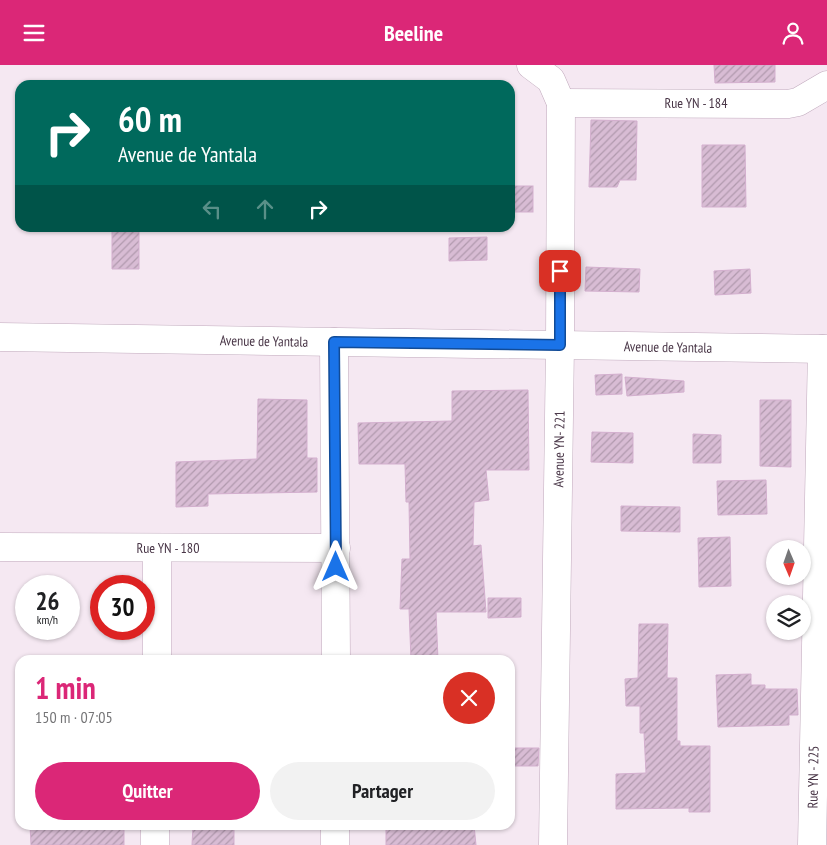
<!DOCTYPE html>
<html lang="fr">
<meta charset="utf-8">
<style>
body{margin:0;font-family:"PT Sans Narrow",sans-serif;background:#f2f2f2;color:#202124;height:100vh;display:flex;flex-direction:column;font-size:19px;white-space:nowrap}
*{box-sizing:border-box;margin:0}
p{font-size:16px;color:#757577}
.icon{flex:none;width:28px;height:28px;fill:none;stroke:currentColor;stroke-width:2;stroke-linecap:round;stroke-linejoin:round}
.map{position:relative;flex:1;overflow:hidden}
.drawer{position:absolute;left:15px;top:590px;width:500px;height:175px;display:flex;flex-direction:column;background:#fff;border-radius:15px;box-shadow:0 1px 4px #0004}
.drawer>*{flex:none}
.hud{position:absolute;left:15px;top:15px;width:500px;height:152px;border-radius:15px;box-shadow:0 1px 4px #0004;background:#00695c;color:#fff;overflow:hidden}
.needle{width:32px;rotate:178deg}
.fabs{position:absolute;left:766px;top:475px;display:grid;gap:10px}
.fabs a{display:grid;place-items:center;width:45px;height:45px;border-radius:50%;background:#fff;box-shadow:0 1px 4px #0004;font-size:25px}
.speed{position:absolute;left:15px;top:510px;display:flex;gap:10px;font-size:25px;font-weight:700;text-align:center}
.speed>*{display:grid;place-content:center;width:65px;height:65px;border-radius:50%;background:#fff;box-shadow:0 1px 4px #0004;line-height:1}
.speed small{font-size:12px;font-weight:400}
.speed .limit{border:8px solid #d22;background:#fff;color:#111}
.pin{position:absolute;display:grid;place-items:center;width:42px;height:42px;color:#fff;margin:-21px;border-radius:10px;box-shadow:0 2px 8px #0006}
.me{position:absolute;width:55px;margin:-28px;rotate:0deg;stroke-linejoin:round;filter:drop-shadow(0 0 4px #0008)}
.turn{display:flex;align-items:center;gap:18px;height:105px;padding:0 20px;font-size:22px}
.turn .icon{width:65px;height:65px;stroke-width:2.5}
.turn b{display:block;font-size:35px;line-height:42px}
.lanes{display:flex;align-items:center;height:48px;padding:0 20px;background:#0003;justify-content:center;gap:25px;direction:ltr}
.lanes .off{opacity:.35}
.round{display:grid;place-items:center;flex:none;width:52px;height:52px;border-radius:26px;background:#f2f2f2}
.summary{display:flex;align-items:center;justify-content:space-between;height:85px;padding:0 20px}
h1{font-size:30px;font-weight:800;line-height:38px;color:#db2777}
.button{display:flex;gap:10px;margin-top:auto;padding:10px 20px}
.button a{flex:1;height:58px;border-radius:30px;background:#db2777;color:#fff;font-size:20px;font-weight:800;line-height:58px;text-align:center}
.button a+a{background:#f2f2f2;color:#202124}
header{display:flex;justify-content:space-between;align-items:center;height:65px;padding:0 20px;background:#db2777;color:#fff;font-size:22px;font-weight:800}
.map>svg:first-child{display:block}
.building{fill:url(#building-hatch);stroke:#d3afce}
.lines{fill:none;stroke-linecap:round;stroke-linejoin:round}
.minor-casing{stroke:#c1aabd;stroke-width:29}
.minor{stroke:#fff;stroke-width:28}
.route-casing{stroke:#114b97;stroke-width:12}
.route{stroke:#1a73e8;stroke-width:9}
.labels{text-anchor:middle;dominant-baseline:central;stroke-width:4;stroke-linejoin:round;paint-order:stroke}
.street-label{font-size:14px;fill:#493647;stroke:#fff}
</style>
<header><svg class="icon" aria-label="menu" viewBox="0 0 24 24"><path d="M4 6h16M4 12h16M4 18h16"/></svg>Beeline<svg class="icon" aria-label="person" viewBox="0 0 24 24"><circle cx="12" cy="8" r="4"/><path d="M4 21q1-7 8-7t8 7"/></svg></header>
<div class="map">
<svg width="827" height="780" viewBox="0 0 827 780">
<defs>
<pattern id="building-hatch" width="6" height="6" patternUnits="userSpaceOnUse" patternTransform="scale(1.25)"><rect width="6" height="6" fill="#d8bcd4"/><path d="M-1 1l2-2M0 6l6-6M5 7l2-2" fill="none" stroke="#b19aae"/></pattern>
</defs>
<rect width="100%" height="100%" fill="#f5e8f2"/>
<g class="building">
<polygon points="714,0 775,0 775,17 715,18"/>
<polygon points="591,55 637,56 636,115 620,115 617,122 589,122"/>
<polygon points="702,80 745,80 746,142 702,142"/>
<rect x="510" y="121" width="23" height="26"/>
<polygon points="139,163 139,204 112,204 112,164"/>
<polygon points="487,172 487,195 449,196 449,173"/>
<polygon points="586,202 640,204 639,227 585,226"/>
<polygon points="750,204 751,228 715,230 714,206"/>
<polygon points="622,309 622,329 596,330 595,310"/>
<polygon points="625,312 684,316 684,327 627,331"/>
<polygon points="528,325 529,405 486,405 489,435 474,437 473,481 481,480 486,547 436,547 438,595 411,595 409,544 400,544 402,494 410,494 409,437 406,437 405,399 359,399 358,358 452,356 452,326"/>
<polygon points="258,334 307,335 307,393 317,393 317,427 208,429 208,441 176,442 176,397 257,394"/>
<polygon points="760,335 791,335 791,402 760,401"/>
<polygon points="592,367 633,368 633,398 591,397"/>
<polygon points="693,369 721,370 721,398 693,398"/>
<polygon points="766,415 767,449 718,450 717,416"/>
<polygon points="621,441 680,442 680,467 621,466"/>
<polygon points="730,472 731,521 699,522 698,473"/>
<polygon points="488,533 521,533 521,552 488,553"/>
<polygon points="639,559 668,559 667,613 677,613 677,676 680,676 680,681 710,681 710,747 689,747 689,743 616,744 616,709 646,708 644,668 640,668 640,641 626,641 625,614 638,613"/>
<polygon points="751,609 751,620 765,620 765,624 797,624 798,650 789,650 789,660 718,662 716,610"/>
<polygon points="510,683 539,683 538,701 510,701"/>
<polygon points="30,760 124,760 124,780 31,780"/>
<polygon points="193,760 234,760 234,780 192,780"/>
<polygon points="386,760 474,760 476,780 386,780"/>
</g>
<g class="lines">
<defs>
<g id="minor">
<polyline points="531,0 551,15 561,38 560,280 553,780"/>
<polyline points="561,38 788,39 798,37 827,20"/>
<polyline points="0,272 827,284"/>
<polyline points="334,277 336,595"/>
<polyline points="0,482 336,483"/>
<polyline points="157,595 157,483"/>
<polyline points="155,780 155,760"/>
<polyline points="335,780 335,760"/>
<polyline points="812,780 822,284"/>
</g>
</defs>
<use href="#minor" class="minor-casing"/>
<use href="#minor" class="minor"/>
</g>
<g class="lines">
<defs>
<polyline id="route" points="336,502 334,277 560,280 560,206"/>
</defs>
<use href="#route" class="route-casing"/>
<use href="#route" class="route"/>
</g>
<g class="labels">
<g class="street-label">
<text x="696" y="38">Rue YN - 184</text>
<text transform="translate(264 276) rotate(1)">Avenue de Yantala</text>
<text transform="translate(668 282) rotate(1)">Avenue de Yantala</text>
<text transform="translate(559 384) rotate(-89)">Avenue YN- 221</text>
<text x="168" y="483">Rue YN - 180</text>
<text transform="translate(813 712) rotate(-89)">Rue YN - 225</text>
</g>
</g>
</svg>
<div class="fabs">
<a><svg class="needle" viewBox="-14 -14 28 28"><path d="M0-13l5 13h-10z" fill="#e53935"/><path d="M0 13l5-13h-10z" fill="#757577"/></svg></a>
<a><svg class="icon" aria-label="layers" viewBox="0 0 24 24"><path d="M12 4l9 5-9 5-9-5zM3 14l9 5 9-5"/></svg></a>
</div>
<div class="speed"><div>26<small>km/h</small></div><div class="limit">30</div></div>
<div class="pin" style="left:560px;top:206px;background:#d93025"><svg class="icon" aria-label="arrive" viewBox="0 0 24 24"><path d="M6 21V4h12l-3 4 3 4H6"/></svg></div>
<svg class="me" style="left:336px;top:502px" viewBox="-20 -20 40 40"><path d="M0-17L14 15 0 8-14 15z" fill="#1a73e8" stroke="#fff" stroke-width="4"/></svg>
<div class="hud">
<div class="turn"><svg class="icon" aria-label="right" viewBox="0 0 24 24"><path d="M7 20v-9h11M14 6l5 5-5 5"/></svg><div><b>60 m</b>Avenue de Yantala</div></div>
<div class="lanes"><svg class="icon off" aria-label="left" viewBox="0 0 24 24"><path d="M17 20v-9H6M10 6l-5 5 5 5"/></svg><svg class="icon off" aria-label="ahead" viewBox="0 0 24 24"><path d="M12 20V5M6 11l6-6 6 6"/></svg><svg class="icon" aria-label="right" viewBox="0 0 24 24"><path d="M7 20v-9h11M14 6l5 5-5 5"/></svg></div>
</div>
<section class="drawer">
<div class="summary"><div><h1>1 min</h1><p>150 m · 07:05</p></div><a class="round" style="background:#d93025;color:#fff"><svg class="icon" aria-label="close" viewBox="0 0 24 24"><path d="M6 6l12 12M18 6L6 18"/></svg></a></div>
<div class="button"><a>Quitter</a><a>Partager</a></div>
</section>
</div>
